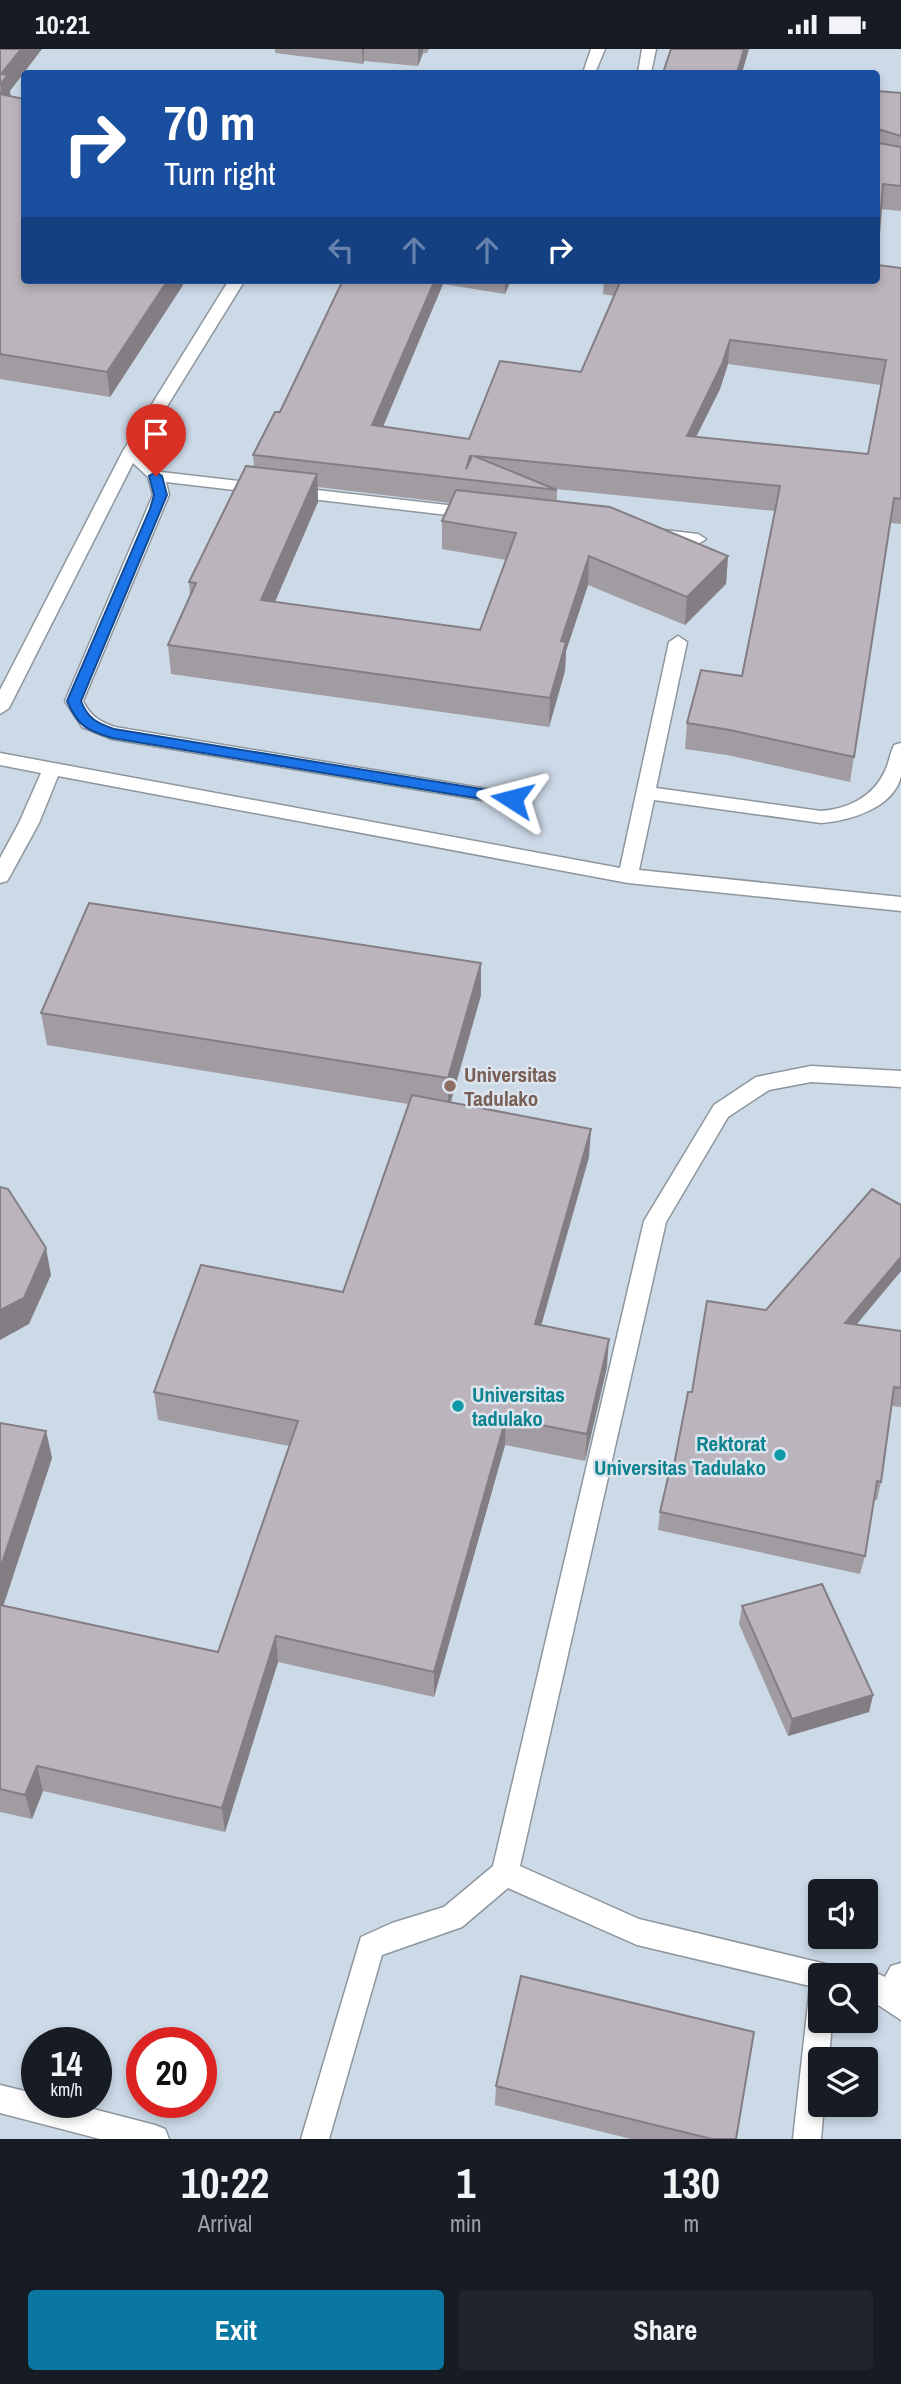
<!DOCTYPE html>
<style>
body{margin:0;font-family:"Archivo Narrow",sans-serif;background:#20242c;color:#f1f3f6;height:100vh;display:flex;flex-direction:column;font-size:26px;white-space:nowrap}
*{box-sizing:border-box;margin:0}
p{font-size:23px;color:#9ea1a6}
.icon{flex:none;width:38px;height:38px;fill:none;stroke:currentColor;stroke-width:2;stroke-linecap:round;stroke-linejoin:round}
.map{position:relative;height:2090px;overflow:hidden}
.side{display:flex;flex-direction:column;background:#171b24;flex:1}
.side>*{flex:none}
.hud{position:absolute;left:21px;top:21px;width:859px;height:214px;border-radius:7px;box-shadow:0 4px 10px #0003;background:#1a4fa0;color:#fff;overflow:hidden}
.tools{position:absolute;left:808px;top:1830px;display:grid;gap:14px}
.tools a{display:grid;place-items:center;width:70px;height:70px;border-radius:7px;background:#171b24;box-shadow:0 4px 10px #0003;font-size:35px}
.speed{position:absolute;left:21px;top:1978px;display:flex;gap:14px;font-size:35px;font-weight:700;text-align:center}
.speed>*{display:grid;place-content:center;width:91px;height:91px;border-radius:50%;background:#171b24;box-shadow:0 4px 10px #0003;line-height:1}
.speed small{font-size:18px;font-weight:400}
.speed .limit{border:10px solid #d22;background:#fff;color:#111}
.pin{position:absolute;display:grid;place-items:center;width:60px;height:60px;color:#fff;margin:-72px -30px;border-radius:50% 50% 50% 0;rotate:-45deg;box-shadow:0 0 7px #0007}
.pin .icon{rotate:45deg}
.me{position:absolute;width:77px;margin:-38px;rotate:279deg;stroke-linejoin:round;filter:drop-shadow(0 0 5px #0008)}
.turn{display:flex;align-items:center;gap:24px;height:147px;padding:0 28px;font-size:32px}
.turn .icon{width:91px;height:91px;stroke-width:2.5}
.turn b{display:block;font-size:49px;line-height:60px}
.lanes{display:flex;align-items:center;height:66px;padding:0 28px;background:#0003;justify-content:center;gap:35px;direction:ltr}
.lanes .off{opacity:.35}
.eta{display:flex;justify-content:space-evenly;align-items:center;height:119px;text-align:center}
.eta b{font-size:42px;font-weight:800;line-height:49px}
.cta{display:flex;gap:14px;margin-top:auto;padding:14px 28px}
.cta a{flex:1;height:80px;border-radius:7px;background:#0977a1;color:#fff;font-size:28px;font-weight:800;line-height:80px;text-align:center}
.cta a+a{background:#20242c;color:#f1f3f6}
.status{display:flex;justify-content:space-between;align-items:center;height:49px;padding:0 35px;background:#171b24;direction:ltr}
.status svg{height:19px;fill:currentColor}
.map>svg:first-child{display:block}
.built{fill:#ccd9e7;fill-rule:evenodd}
.lines{fill:none;stroke-linecap:round;stroke-linejoin:round}
.service-casing{stroke:#8e969d;stroke-width:3}
.service{fill:#fff;fill-rule:evenodd}
.wall{fill:#a19ba2;fill-rule:evenodd}
.shaded-wall{fill:#837e84}
.building{fill:#bbb4bc;stroke:#837e84;stroke-width:2;fill-rule:evenodd}
.route{fill:#1a73e8;stroke:#114b97;stroke-width:2}
.education-dot{fill:#8d6e63;stroke:#dce4ed;stroke-width:2.5}
.culture-dot{fill:#0f9aa8;stroke:#dce4ed;stroke-width:2.5}
.labels{text-anchor:middle;dominant-baseline:central;stroke-width:5;stroke-linejoin:round;paint-order:stroke}
.education-label{font-size:21px;font-weight:bold;fill:#785e54;stroke:#dce4ed;text-anchor:start}
.culture-label{font-size:21px;font-weight:bold;fill:#0d838f;stroke:#dce4ed;text-anchor:start}
</style>
<div class="status"><b>10:21</b><svg viewBox="0 0 49 12"><path d="M0 12V9h3v3zM5 12V6h3v6zM10 12V3h3v9zM15 12V0h3v12zM26 1h20v11H26zM47 4h2v5h-2z"/></svg></div>
<div class="map">
<svg width="901" height="2090" viewBox="0 0 901 2090">
<rect width="100%" height="100%" fill="#dce4ed"/>
<path class="built" d="M0,0h901v2090h-901zM24,24h853v207h-853zM821,1843h45v45h-45zM821,1927h45v45h-45zM37,1993h59v60h-59zM142,1993h59v60h-59zM821,2011h45v45h-45z"/>
<g class="lines">
<defs>
<g id="service">
<polygon points="591,0 605,0 595,24 583,24"/>
<polygon points="642,0 656,0 651,24 638,24"/>
<path d="M229,231h16l-105,170 21,22 312,36 8,5 -8,5 -307,-36 3,13 -86,206c7,15 17,21 32,26l397,66 7,1 2,5 -2,5 -7,1 -400,-66 -30,-12 -17,-26 88,-206 -5,-18 -15,-14 -124,245 -9,6v-24l123,-239z"/>
<polygon points="655,480 698,485 706,490 698,495 649,489 647,485"/>
<path d="M678,587l9,6 -31,146 165,23c27,-2 52,-14 64,-40 4,-8 5,-18 9,-26l7,-2c0,10 0,23 0,33 -7,32 -52,45 -80,47l-167,-23 -15,70 262,27v14l-273,-28 -570,-107 -19,47 -29,53 -3,5 -7,2v-25l19,-35 22,-50 -41,-8v-12l620,115 49,-226z"/>
<polygon points="811,1017 901,1022 901,1038 811,1033 769,1041 728,1068 666,1173 520,1817 639,1870 834,1917 838,1927 821,1927 821,1972 832,1972 829,2011 821,2011 821,2056 824,2056 821,2090 793,2090 810,1937 637,1896 508,1839 462,1878 382,1906 329,2090 301,2090 361,1888 392,1874 444,1858 493,1817 644,1172 714,1056 756,1028"/>
<polygon points="901,1914 901,1971 866,1948 866,1927 855,1927 866,1919 885,1928 891,1917"/>
<polygon points="0,2036 37,2045 37,2053 66,2053 155,2076 165,2080 169,2090 100,2090 0,2064"/>
</g>
</defs>
<use href="#service" class="service-casing"/>
<use href="#service" class="service"/>
</g>
<g class="wall">
<polygon points="0,0 11,47 183,236 110,348 0,330"/>
<polygon points="275,0 429,0 427,4 423,4 418,17 364,12 363,15 275,4"/>
<polygon points="877,42 901,44 901,162 881,160"/>
<path d="M901,219v256l-11,-1 -40,259 -123,-27 -42,-6 2,-26 55,-47 33,-165 -219,-22 1,1v11l171,55 -2,28 -41,41 -97,-40 -22,66 -1,20 -16,56 -378,-53 -3,-29 22,-49 -1,-14 65,-115 -1,-12 27,-43 63,-132h168l-6,14 -62,-10 -60,143 86,12 112,-67 33,-76 -11,-2 1,-14h273zM728,315l153,21 -13,69 -172,-17 24,-48zM318,438l132,16 -8,18v28l64,11 -26,70 -205,-28 43,-100z"/>
<polygon points="481,946 451,1053 589,1108 541,1276 607,1318 585,1412 505,1396 434,1648 278,1613 225,1783 43,1742 32,1770 0,1763 0,1374 46,1382 52,1409 3,1556 218,1603 289,1397 158,1371 154,1343 343,1243 408,1055 47,996 41,964"/>
<polygon points="901,1156 901,1222 856,1275 901,1282 901,1358 892,1357 881,1433 877,1451 874,1451 865,1507 860,1525 658,1481 660,1463 673,1421 692,1343 766,1261"/>
<polygon points="742,1557 873,1646 869,1663 788,1687 739,1575"/>
<polygon points="496,2037 736,2090 631,2090 495,2056"/>
</g>
<g class="shaded-wall">
<polygon points="21,0 42,0 10,42 11,50 0,63 1,25"/>
<polygon points="362,0 364,0 364,12 363,15"/>
<polygon points="418,0 423,0 423,4 418,17"/>
<polygon points="744,0 749,0 742,24 737,24"/>
<polygon points="168,231 182,231 183,236 110,348 107,323"/>
<polygon points="435,231 443,231 443,235 373,401 372,376"/>
<polygon points="505,231 511,231 505,245"/>
<polygon points="730,291 728,315 720,340 684,412 687,387"/>
<polygon points="317,425 318,453 263,580 261,551"/>
<polygon points="589,507 588,536 566,602 565,622 549,678 550,649 561,592"/>
<polygon points="728,507 726,535 685,576 687,548"/>
<polygon points="481,914 481,946 448,1062 448,1029"/>
<polygon points="591,1080 589,1108 534,1302 535,1275"/>
<polygon points="46,1199 51,1226 29,1275 0,1291 0,1261"/>
<polygon points="901,1208 901,1222 842,1293 845,1274"/>
<polygon points="609,1290 607,1318 585,1412 587,1385"/>
<polygon points="506,1369 505,1396 434,1648 434,1623"/>
<polygon points="46,1382 52,1409 0,1567 0,1520"/>
<polygon points="276,1587 278,1613 225,1783 222,1759"/>
<polygon points="873,1646 869,1663 788,1687 792,1670"/>
<polygon points="37,1717 43,1742 32,1770 25,1746"/>
</g>
<g class="building">
<polygon points="0,0 21,0 1,25 8,26 0,35"/>
<polygon points="671,0 744,0 737,24 663,24"/>
<polygon points="877,42 901,44 901,87 881,81 878,84 878,94 901,98 901,137 883,135 877,210"/>
<polygon points="0,45 24,50 24,231 168,231 107,323 0,305"/>
<path d="M877,216l24,3v231l-7,-1 -40,259 -124,-27 -43,-7 14,-53 41,6 38,-190 -306,-30 83,34 -304,-35 22,-43h5l63,-132h92l-63,145 97,14 31,-78 81,11 40,-92h256zM730,291l156,20 -18,94 -181,-18 35,-72zM470,407h2l-6,13z"/>
<polygon points="246,417 317,425 261,551 480,581 516,484 442,472 456,441 610,458 728,507 687,548 589,507 561,592 566,593 550,649 168,596 196,534 189,533"/>
<polygon points="89,854 481,914 448,1029 41,964"/>
<polygon points="412,1046 591,1080 535,1275 609,1290 587,1385 506,1369 434,1623 276,1587 222,1759 37,1717 25,1746 0,1740 0,1556 218,1603 298,1372 154,1343 201,1216 343,1243"/>
<polygon points="0,1138 8,1140 46,1199 24,1249 0,1261"/>
<polygon points="872,1140 901,1156 901,1208 845,1274 901,1282 901,1339 894,1338 881,1433 877,1432 865,1507 660,1463 670,1420 673,1421 688,1343 692,1343 707,1252 766,1261"/>
<polygon points="0,1374 46,1382 0,1520"/>
<polygon points="822,1535 873,1646 792,1670 742,1557"/>
<polygon points="521,1927 754,1983 736,2090 712,2090 496,2037"/>
</g>
<path class="route" d="M156,423l6,4 5,19 -86,206c7,18 16,22 33,28l398,65 5,1v7l-5,2 -400,-66c-26,-8 -34,-12 -45,-37l83,-192 4,-14 -5,-19z"/>
<circle class="education-dot" cx="450" cy="1037" r="7"/>
<g class="culture-dot">
<circle cx="458" cy="1357" r="7"/>
<circle cx="780" cy="1406" r="7"/>
</g>
<g class="labels">
<g class="education-label">
<text x="464" y="1025">Universitas<tspan x="464" dy="24">Tadulako</tspan></text>
</g>
<g class="culture-label">
<text x="472" y="1345">Universitas<tspan x="472" dy="24">tadulako</tspan></text>
<text x="766" y="1394" text-anchor="end">Rektorat<tspan x="766" dy="24">Universitas Tadulako</tspan></text>
</g>
</g>
</svg>
<div class="tools">
<a><svg class="icon" aria-label="sound" viewBox="0 0 24 24"><path d="M4 9h4l5-4v14l-5-4H4zM17 9q2 3 0 6"/></svg></a>
<a><svg class="icon" aria-label="search" viewBox="0 0 24 24"><circle cx="10" cy="10" r="6"/><path d="M15 15l6 6"/></svg></a>
<a><svg class="icon" aria-label="layers" viewBox="0 0 24 24"><path d="M12 4l9 5-9 5-9-5zM3 14l9 5 9-5"/></svg></a>
</div>
<div class="speed"><div>14<small>km/h</small></div><div class="limit">20</div></div>
<div class="pin" style="left:156px;top:427px;background:#d93025"><svg class="icon" aria-label="arrive" viewBox="0 0 24 24"><path d="M6 21V4h12l-3 4 3 4H6"/></svg></div>
<svg class="me" style="left:512px;top:750px" viewBox="-20 -20 40 40"><path d="M0-17L14 15 0 8-14 15z" fill="#1a73e8" stroke="#fff" stroke-width="4"/></svg>
<div class="hud">
<div class="turn"><svg class="icon" aria-label="right" viewBox="0 0 24 24"><path d="M7 20v-9h11M14 6l5 5-5 5"/></svg><div><b>70 m</b>Turn right</div></div>
<div class="lanes"><svg class="icon off" aria-label="left" viewBox="0 0 24 24"><path d="M17 20v-9H6M10 6l-5 5 5 5"/></svg><svg class="icon off" aria-label="ahead" viewBox="0 0 24 24"><path d="M12 20V5M6 11l6-6 6 6"/></svg><svg class="icon off" aria-label="ahead" viewBox="0 0 24 24"><path d="M12 20V5M6 11l6-6 6 6"/></svg><svg class="icon" aria-label="right" viewBox="0 0 24 24"><path d="M7 20v-9h11M14 6l5 5-5 5"/></svg></div>
</div>
</div>
<section class="side">
<div class="eta">
<div><b>10:22</b><p>Arrival</p></div>
<div><b>1</b><p>min</p></div>
<div><b>130</b><p>m</p></div>
</div>
<div class="cta"><a>Exit</a><a>Share</a></div>
</section>
